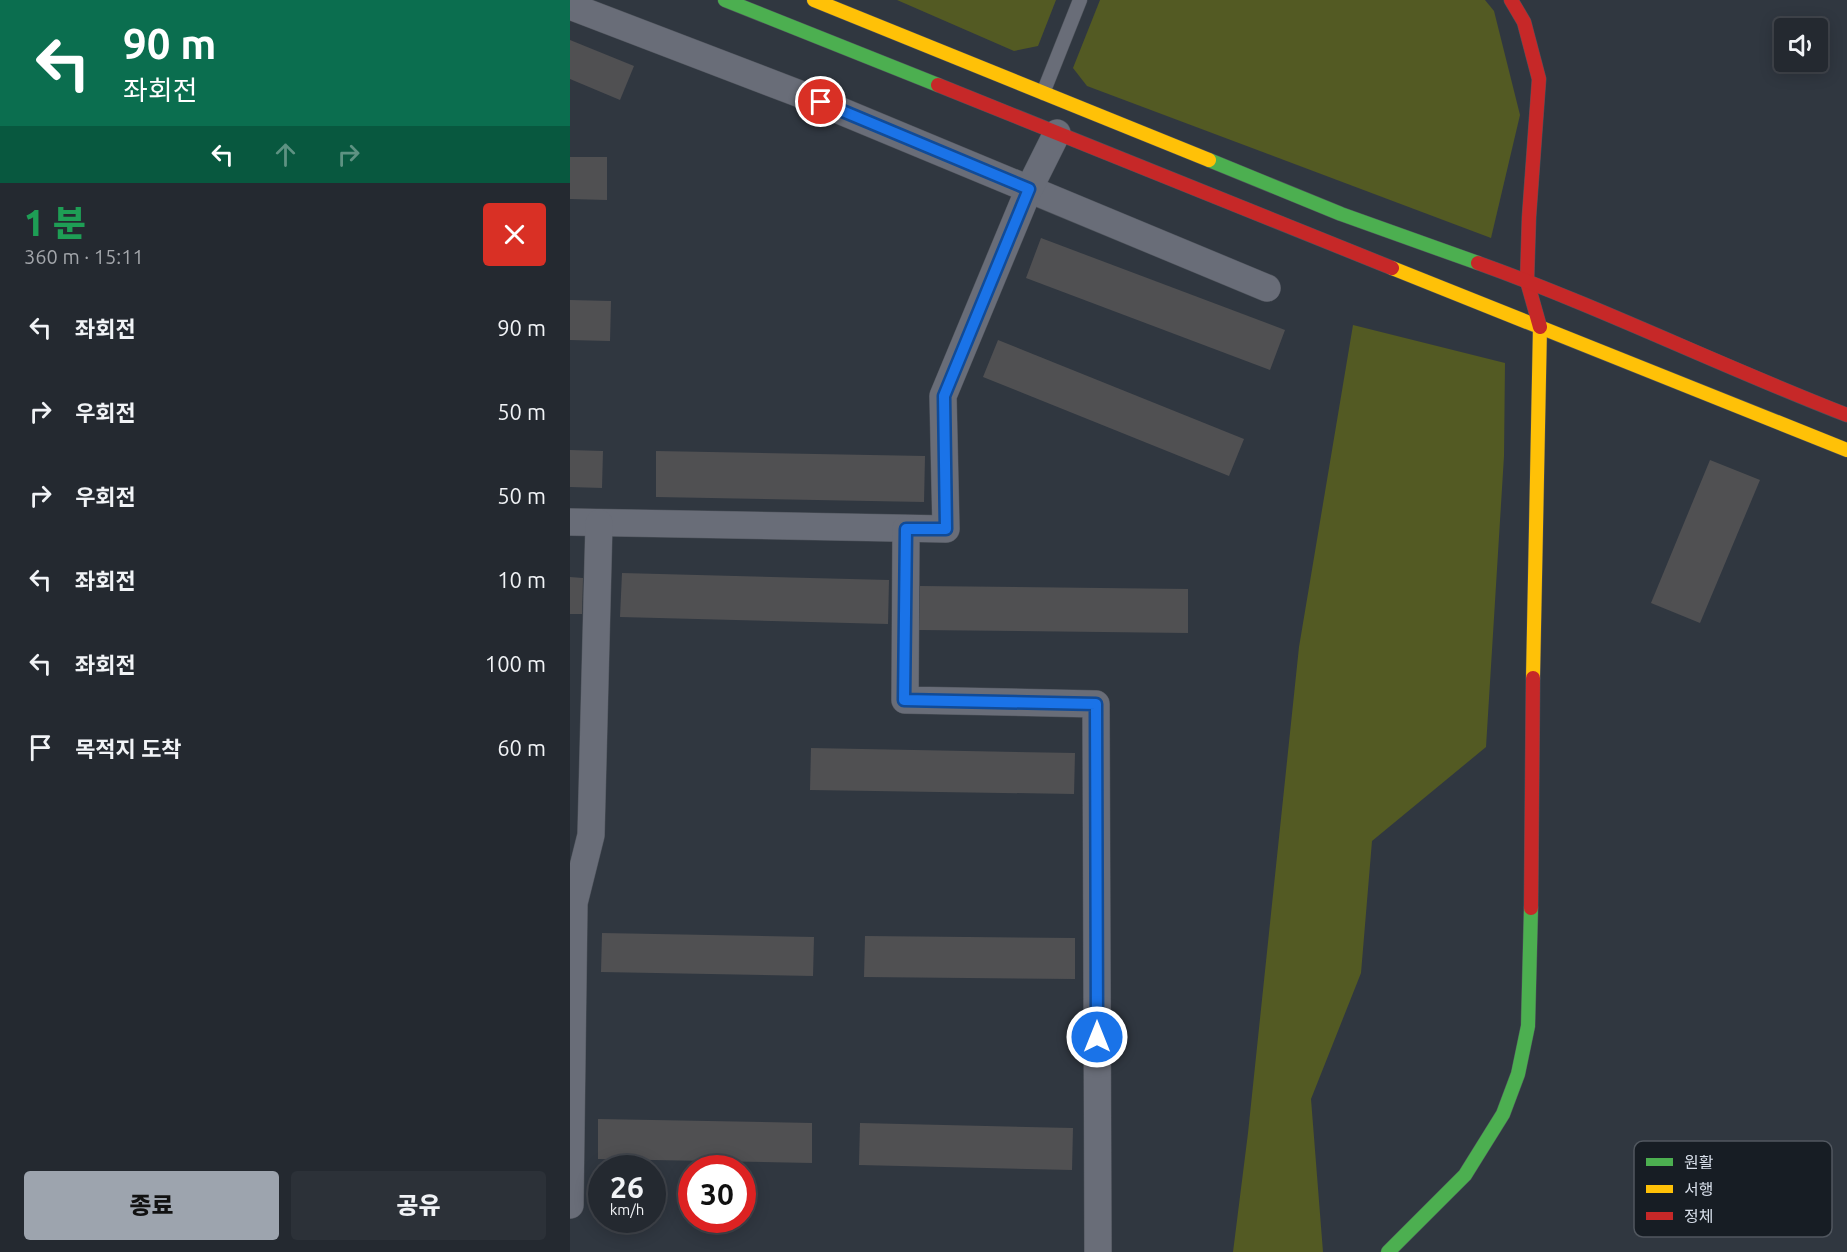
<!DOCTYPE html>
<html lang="ko">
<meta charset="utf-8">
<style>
body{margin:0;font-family:Ubuntu,"Noto Sans KR",sans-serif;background:#2c3138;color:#f1f3f6;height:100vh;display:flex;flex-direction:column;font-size:22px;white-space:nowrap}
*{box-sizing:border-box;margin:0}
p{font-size:20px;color:#a3a6ab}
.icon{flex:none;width:33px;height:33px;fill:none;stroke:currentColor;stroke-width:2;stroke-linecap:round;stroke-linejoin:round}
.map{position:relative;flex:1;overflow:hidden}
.drawer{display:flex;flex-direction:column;background:#242930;width:570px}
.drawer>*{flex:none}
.guide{background:#0b6e4f;color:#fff;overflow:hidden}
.controls{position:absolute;left:1204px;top:18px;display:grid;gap:12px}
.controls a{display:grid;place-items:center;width:54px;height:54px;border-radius:6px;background:#242930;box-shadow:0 3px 15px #0003,0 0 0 2px #41454c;font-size:30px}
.speed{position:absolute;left:18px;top:1155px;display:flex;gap:12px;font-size:30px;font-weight:700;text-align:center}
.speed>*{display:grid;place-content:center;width:78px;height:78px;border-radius:50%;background:#242930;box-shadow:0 3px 15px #0003,0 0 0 2px #41454c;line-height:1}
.speed small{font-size:15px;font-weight:400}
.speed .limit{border:9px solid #d22;background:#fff;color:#111}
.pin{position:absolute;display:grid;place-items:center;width:51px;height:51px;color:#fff;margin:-26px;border:3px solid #fff;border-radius:50%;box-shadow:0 2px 6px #0007}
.me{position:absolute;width:66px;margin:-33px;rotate:0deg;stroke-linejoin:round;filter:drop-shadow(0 0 4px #0008)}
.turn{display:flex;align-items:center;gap:21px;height:126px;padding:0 24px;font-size:27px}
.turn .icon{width:78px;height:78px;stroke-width:2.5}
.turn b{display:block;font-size:42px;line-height:51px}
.lanes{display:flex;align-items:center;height:57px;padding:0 24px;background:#0003;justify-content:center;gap:30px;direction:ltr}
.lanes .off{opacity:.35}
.round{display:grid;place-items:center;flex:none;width:63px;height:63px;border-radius:6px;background:#2c3138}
.summary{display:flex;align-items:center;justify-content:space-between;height:102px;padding:0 24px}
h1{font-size:36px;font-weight:800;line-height:45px;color:#1e9e55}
.primary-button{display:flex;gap:12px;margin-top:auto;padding:12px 24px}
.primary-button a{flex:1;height:69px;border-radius:6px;background:#9da4ae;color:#111;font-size:24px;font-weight:800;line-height:69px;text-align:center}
.primary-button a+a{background:#2c3138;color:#f1f3f6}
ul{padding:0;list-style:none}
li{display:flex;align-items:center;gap:18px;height:84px;padding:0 24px}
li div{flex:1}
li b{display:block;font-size:22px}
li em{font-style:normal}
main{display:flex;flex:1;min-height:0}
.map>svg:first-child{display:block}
.green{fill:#535a23}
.building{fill:#505052}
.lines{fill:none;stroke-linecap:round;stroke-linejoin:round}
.lane-casing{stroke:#4d525a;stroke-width:15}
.street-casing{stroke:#4d525a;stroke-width:28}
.fast-casing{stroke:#4d525a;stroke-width:15}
.slow-casing{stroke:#4d525a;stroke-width:15}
.jam-casing{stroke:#4d525a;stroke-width:15}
.lane{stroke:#696d78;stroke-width:14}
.street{stroke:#696d78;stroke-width:27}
.fast{stroke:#4caf50;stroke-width:14}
.slow{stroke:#ffc107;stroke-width:14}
.jam{stroke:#c62828;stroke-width:14}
.route-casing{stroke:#114b97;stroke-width:15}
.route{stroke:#1a73e8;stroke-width:10}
.key{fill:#171d24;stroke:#51575f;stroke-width:1.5}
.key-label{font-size:16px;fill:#d8dfea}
</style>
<main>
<section class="drawer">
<div class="guide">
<div class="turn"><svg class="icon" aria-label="left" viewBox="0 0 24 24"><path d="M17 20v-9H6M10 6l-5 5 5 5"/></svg><div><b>90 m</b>좌회전</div></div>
<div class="lanes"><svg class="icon" aria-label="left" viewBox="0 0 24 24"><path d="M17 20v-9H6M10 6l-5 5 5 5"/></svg><svg class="icon off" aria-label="ahead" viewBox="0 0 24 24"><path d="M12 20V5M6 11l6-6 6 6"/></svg><svg class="icon off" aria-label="right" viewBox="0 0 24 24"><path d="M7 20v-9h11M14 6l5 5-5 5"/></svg></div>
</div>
<div class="summary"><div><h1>1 분</h1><p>360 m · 15:11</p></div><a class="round" style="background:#d93025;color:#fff"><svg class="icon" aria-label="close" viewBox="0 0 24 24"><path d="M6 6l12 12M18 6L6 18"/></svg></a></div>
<ul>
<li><svg class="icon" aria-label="left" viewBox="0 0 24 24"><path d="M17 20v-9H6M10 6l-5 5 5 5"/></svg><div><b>좌회전</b></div><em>90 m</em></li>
<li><svg class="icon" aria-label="right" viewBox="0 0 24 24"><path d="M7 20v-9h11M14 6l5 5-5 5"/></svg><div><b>우회전</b></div><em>50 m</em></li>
<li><svg class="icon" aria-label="right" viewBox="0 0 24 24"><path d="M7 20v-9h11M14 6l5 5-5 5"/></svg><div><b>우회전</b></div><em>50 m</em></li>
<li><svg class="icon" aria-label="left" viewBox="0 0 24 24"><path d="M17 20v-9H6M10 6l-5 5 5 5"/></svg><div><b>좌회전</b></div><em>10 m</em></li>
<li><svg class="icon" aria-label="left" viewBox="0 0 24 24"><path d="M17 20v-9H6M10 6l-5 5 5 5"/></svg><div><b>좌회전</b></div><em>100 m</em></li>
<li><svg class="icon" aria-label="arrive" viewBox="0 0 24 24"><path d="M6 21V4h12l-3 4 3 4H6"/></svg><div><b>목적지 도착</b></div><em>60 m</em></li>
</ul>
<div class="primary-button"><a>종료</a><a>공유</a></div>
</section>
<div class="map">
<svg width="1277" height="1252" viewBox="0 0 1277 1252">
<rect width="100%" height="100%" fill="#303740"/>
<g class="green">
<polygon points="327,0 486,0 468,46 444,51"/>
<polygon points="530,0 915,0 924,11 950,115 921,238 517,86 503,68"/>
<polygon points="783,325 935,363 934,456 916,747 802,841 791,973 741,1099 753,1252 663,1252 678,1133 729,647"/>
</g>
<g class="building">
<polygon points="0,40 64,66 50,100 0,79"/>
<polygon points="0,157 37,157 37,200 0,199"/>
<polygon points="471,238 715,330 700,370 456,278"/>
<polygon points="0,300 41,301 40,341 0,340"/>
<polygon points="428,340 674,439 659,476 413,377"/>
<polygon points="0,450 33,451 32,488 0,487"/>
<polygon points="86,451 355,456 354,502 86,497"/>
<polygon points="1140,460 1190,480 1130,623 1081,603"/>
<polygon points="52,573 319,580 318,624 50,617"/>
<polygon points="0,577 13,578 12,614 0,614"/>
<polygon points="350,586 618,589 618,633 349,630"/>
<polygon points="241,748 505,753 504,794 240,790"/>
<polygon points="32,933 244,937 243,976 31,972"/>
<polygon points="295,936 505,938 505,979 294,977"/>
<polygon points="28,1119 242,1123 242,1163 28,1159"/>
<polygon points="290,1123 503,1128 502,1170 289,1165"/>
</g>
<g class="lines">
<defs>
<polyline id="lane" points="473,93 510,0"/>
<g id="street">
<polyline points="0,6 230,94 697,288"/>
<polyline points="0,522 376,529 373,396 459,189 487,133"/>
<polyline points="336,529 335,700 526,704 528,1252"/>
<polyline points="0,1205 4,903 21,835 29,523"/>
</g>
<g id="fast">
<polyline points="155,0 368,85"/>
<polyline points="639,160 771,214 908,263"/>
<polyline points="818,1252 895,1175 933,1114 948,1074 958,1026 961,908"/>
</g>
<g id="slow">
<polyline points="244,0 639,160"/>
<polyline points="822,268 1277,450"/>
<polyline points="963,678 970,327"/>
</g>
<g id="jam">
<polyline points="941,0 954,22 969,79 959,217 957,281 970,327"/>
<polyline points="368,85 822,268"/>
<path d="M908,263c125,45 245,104 369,152"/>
<polyline points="961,908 963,678"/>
</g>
</defs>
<use href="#lane" class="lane-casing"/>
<use href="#street" class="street-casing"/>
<use href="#fast" class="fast-casing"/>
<use href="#slow" class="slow-casing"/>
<use href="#jam" class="jam-casing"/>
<use href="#lane" class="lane"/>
<use href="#street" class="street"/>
<use href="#fast" class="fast"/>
<use href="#slow" class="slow"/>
<use href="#jam" class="jam"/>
</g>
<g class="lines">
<defs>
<polyline id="route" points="251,102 459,189 374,396 376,529 336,529 334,700 526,704 527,1037"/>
</defs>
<use href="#route" class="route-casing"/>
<use href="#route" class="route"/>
</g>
<rect x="1064" y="1141" width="198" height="96" rx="9" class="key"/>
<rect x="1076" y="1158" width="27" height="8" fill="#4caf50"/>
<rect x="1076" y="1185" width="27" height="8" fill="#ffc107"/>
<rect x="1076" y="1212" width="27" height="8" fill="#c62828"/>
<g class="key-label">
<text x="1114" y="1168">원활</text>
<text x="1114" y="1195">서행</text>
<text x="1114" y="1222">정체</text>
</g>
</svg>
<div class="controls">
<a><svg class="icon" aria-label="sound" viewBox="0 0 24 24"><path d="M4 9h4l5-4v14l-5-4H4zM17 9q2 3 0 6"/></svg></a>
</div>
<div class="speed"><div>26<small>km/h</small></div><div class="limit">30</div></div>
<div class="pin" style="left:251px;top:102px;background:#d93025"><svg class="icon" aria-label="arrive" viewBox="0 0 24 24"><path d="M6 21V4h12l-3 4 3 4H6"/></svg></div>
<svg class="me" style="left:527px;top:1037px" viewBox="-20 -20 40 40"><circle r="17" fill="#1a73e8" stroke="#fff" stroke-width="3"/><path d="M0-11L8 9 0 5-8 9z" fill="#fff"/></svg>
</div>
</main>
